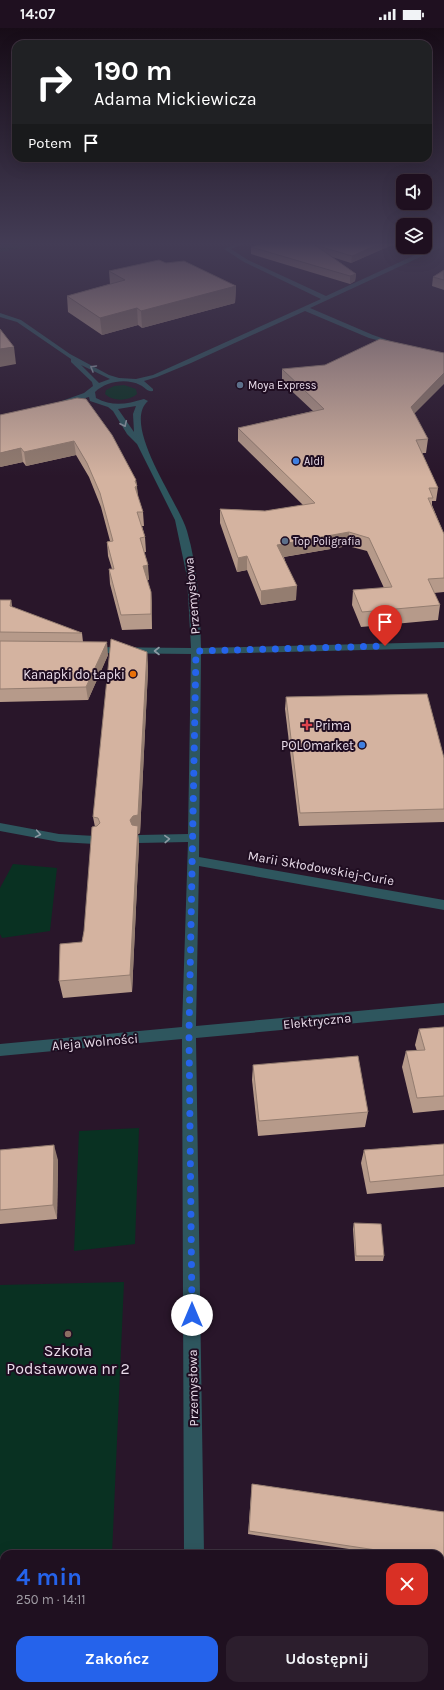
<!DOCTYPE html>
<html lang="pl">
<meta charset="utf-8">
<style>
body{margin:0;font-family:Karla,sans-serif;background:#2c1e2d;color:#f1f3f6;height:100vh;display:flex;flex-direction:column;font-size:15px;white-space:nowrap}
*{box-sizing:border-box;margin:0}
p{font-size:13px;color:#a19da5}
.icon{flex:none;width:22px;height:22px;fill:none;stroke:currentColor;stroke-width:2;stroke-linecap:round;stroke-linejoin:round}
.map{position:relative;flex:1;overflow:hidden}
.drawer{position:absolute;left:0px;top:1522px;width:444px;height:140px;display:flex;flex-direction:column;background:#1f1020;border-radius:12px 12px 0 0;box-shadow:0 4px 16px #0002,0 0 0 1px #3c303e}
.drawer>*{flex:none}
.guide{position:absolute;left:12px;top:12px;width:420px;height:122px;border-radius:12px;box-shadow:0 4px 16px #0002,0 0 0 1px #3c303e;background:#202124;color:#fff;overflow:hidden}
.fabs{position:absolute;left:396px;top:146px;display:grid;gap:8px}
.fabs a{display:grid;place-items:center;width:36px;height:36px;border-radius:8px;background:#1f1020;box-shadow:0 4px 16px #0002,0 0 0 1px #3c303e;font-size:20px}
.pin{position:absolute;display:grid;place-items:center;width:34px;height:34px;color:#fff;margin:-41px -17px;border-radius:50% 50% 50% 0;rotate:-45deg;box-shadow:0 0 4px #0007}
.pin .icon{rotate:45deg}
.me{position:absolute;width:44px;margin:-22px;rotate:0deg;stroke-linejoin:round;filter:drop-shadow(0 0 3px #0008)}
.turn{display:flex;align-items:center;gap:14px;height:84px;padding:0 16px;font-size:18px}
.turn .icon{width:52px;height:52px;stroke-width:2.5}
.turn b{display:block;font-size:28px;line-height:34px}
.then{display:flex;align-items:center;height:38px;padding:0 16px;background:#0003;gap:8px;font-size:15px}
.round{display:grid;place-items:center;flex:none;width:42px;height:42px;border-radius:12px;background:#2c1e2d}
.headline{display:flex;align-items:center;justify-content:space-between;height:68px;padding:0 16px}
h1{font-size:24px;font-weight:700;line-height:30px;color:#2563eb}
.action{display:flex;gap:8px;margin-top:auto;padding:8px 16px}
.action a{flex:1;height:46px;border-radius:12px;background:#2563eb;color:#fff;font-size:16px;font-weight:700;line-height:46px;text-align:center}
.action a+a{background:#2c1e2d;color:#f1f3f6}
.status{display:flex;justify-content:space-between;align-items:center;height:28px;padding:0 20px;background:#1f1020;direction:ltr}
.status svg{height:11px;fill:currentColor}
.map>svg:first-child{display:block}
.green{fill:#093122}
.lines{fill:none;stroke-linecap:round;stroke-linejoin:round}
.minor{fill:#2e565e;fill-rule:evenodd}
.wall{fill:#b69a8a}
.shaded-wall{fill:#947d70}
.building{fill:#d4b3a0;stroke:#947d70}
.oneway{stroke:#8c9aa4}
.route{stroke:#2563eb;stroke-width:7;stroke-dasharray:0 12.6}
.service-dot{fill:#5c6f8a;stroke:#1f0d21;stroke-width:1.5}
.shop-dot{fill:#3f7fe0;stroke:#1f0d21;stroke-width:1.5}
.food-dot{fill:#e8710a;stroke:#1f0d21;stroke-width:1.5}
.health-dot{fill:#e0444e;stroke:#1f0d21;stroke-width:1.5}
.education-dot{fill:#8d6e63;stroke:#1f0d21;stroke-width:1.5}
.labels{text-anchor:middle;dominant-baseline:central;stroke-width:4;stroke-linejoin:round;paint-order:stroke}
.far-poi-label{font-size:11px;fill:#eaddeb;stroke:#1f0d21;text-anchor:start}
.street-label{font-size:13px;fill:#eaddeb;stroke:#1f0d21}
.poi-label{font-size:13px;fill:#eaddeb;stroke:#1f0d21;text-anchor:end}
.near-poi-label{font-size:16px;fill:#eaddeb;stroke:#1f0d21}
</style>
<div class="status"><b>14:07</b><svg viewBox="0 0 49 12"><path d="M0 12V9h3v3zM5 12V6h3v6zM10 12V3h3v9zM15 12V0h3v12zM26 1h20v11H26zM47 4h2v5h-2z"/></svg></div>
<div class="map">
<svg width="444" height="1662" viewBox="0 0 444 1662">
<rect width="100%" height="100%" fill="#29162a"/>
<g class="green">
<polygon points="0,216 40,216 0,224"/>
<path d="M124,357l12,4 1,5c-8,7 -24,8 -32,0l1,-4 8,-4z"/>
<polygon points="13,836 57,840 50,903 2,910 0,906 0,860"/>
<polygon points="139,1100 135,1216 74,1223 79,1103"/>
<polygon points="124,1254 112,1526 4,1526 4,1604 0,1604 0,1257"/>
</g>
<g class="lines">
<g class="minor">
<path d="M236,216h8l-13,5 17,11 78,36 113,-52h5v2l-134,62 63,27 23,8v2l-27,-7 -64,-27 -114,52 -34,14 -13,4 9,8v2c-6,1 -8,-4 -13,-6 -13,-7 -34,-4 -45,7l1,6c17,9 31,6 48,1l4,2c-27,24 30,100 39,130 11,38 13,77 14,117l243,-6v6l-243,6 -2,203 245,43v10l-245,-44 -3,160 248,-23v12l-248,23 8,516h-20l-2,-515 -182,17v-12l182,-17 6,-185 -49,1 -4,-1 -2,-3 2,-3 4,-1 49,-1 3,-180 -100,-1 -5,-3 5,-3 100,1 -4,-71 -12,-57 -38,-76 -10,-10 -14,-23 -5,-4 -18,-6 -1,-4 -26,7 -4,-2 25,-9 9,-7 -1,-4 -21,-20v-3l-54,-37 -17,-5v-4l21,7 49,34 39,21 10,3 17,1 17,-4 168,-76 -77,-37 -20,-13zM81,337l29,14 -11,4zM136,378l-3,8 1,18 -16,-23z"/>
<polygon points="0,795 59,806 95,808 99,809 101,812 99,815 95,816 59,814 0,803"/>
<rect x="186" y="1658" width="20" height="4"/>
</g>
</g>
<g class="wall">
<polygon points="263,216 394,216 351,235 332,229 356,246 355,253 350,256 251,226 251,219"/>
<polygon points="166,235 236,258 235,275 142,300 138,297 102,307 68,284 67,268 110,256 109,243"/>
<polygon points="444,242 444,262 432,258 433,249"/>
<polygon points="282,341 414,386 428,411 426,425 422,425 438,460 436,473 432,473 432,477 444,506 444,564 434,565 440,577 438,592 361,599 352,577 353,562 384,560 367,523 348,518 284,529 296,572 261,577 247,542 237,544 220,495 220,481 265,483 303,477 238,413 238,400 313,383 282,354"/>
<polygon points="77,370 136,452 138,469 143,484 144,498 142,498 145,509 146,524 144,524 149,552 147,552 151,564 152,579 152,601 122,602 110,556 109,541 112,541 108,528 107,514 110,513 101,479 89,449 76,427 26,438 23,434 0,439"/>
<polygon points="0,572 11,572 12,579 82,605 83,614 108,627 88,672 0,674"/>
<polygon points="147,624 148,642 140,805 138,806 139,816 132,964 63,970 59,953 82,914 84,903 95,799 93,789"/>
<polygon points="286,669 444,730 444,794 299,798 285,681"/>
<polygon points="444,999 444,1082 413,1085 402,1039 406,1023 417,1023 415,1017 419,1001"/>
<polygon points="253,1037 368,1084 365,1099 258,1108 252,1052"/>
<polygon points="444,1116 444,1159 367,1166 361,1135 364,1122"/>
<polygon points="0,1122 58,1132 57,1191 0,1196"/>
<polygon points="354,1195 384,1228 383,1233 355,1233 353,1201"/>
<polygon points="252,1456 444,1484 444,1535 440,1534 440,1526 383,1526 248,1506"/>
<polygon points="406,1658 440,1658 444,1662 406,1662"/>
</g>
<g class="shaded-wall">
<polygon points="379,216 394,216 351,235 352,228"/>
<polygon points="356,246 355,253 350,256 350,248"/>
<polygon points="236,258 235,275 142,300 141,283"/>
<polygon points="137,280 138,297 102,307 100,290"/>
<polygon points="14,319 16,336 0,339 0,321"/>
<polygon points="444,345 444,356 409,391 411,379"/>
<polygon points="74,413 76,427 26,438 24,424"/>
<polygon points="21,420 23,434 0,439 0,425"/>
<polygon points="136,452 137,458 138,472 135,458 135,453"/>
<polygon points="349,504 348,518 277,530 277,517"/>
<polygon points="247,528 247,542 237,544 238,530"/>
<polygon points="148,537 149,552 144,552 143,538"/>
<polygon points="297,558 296,572 261,577 261,563"/>
<polygon points="151,564 152,579 152,601 151,586"/>
<polygon points="11,572 13,585 10,578"/>
<polygon points="107,614 108,627 88,672 86,659"/>
<polygon points="147,624 148,642 140,805 138,806 139,816 132,964 130,947 135,807 130,792"/>
<polygon points="54,1117 58,1132 57,1191 53,1177"/>
</g>
<g class="building">
<polygon points="263,216 379,216 352,228 315,217 356,246 350,248 251,219"/>
<polygon points="159,232 166,235 184,233 236,258 141,283 137,280 100,290 67,268 125,252 109,243"/>
<polygon points="444,242 444,252 433,249"/>
<polygon points="0,301 14,319 0,321"/>
<polygon points="380,311 444,325 444,345 411,379 428,411 416,412 438,460 429,460 433,470 428,470 444,506 444,550 428,551 440,577 362,584 353,562 392,559 369,510 349,504 277,517 297,558 261,563 247,528 238,530 220,481 265,483 315,475 238,400 324,381 282,341 325,337"/>
<polygon points="77,370 86,371 112,407 136,452 135,453 137,458 135,459 143,484 137,484 145,509 140,510 148,537 143,538 151,564 151,586 121,587 109,541 114,541 107,514 113,513 100,465 87,435 74,413 24,424 21,420 0,425 0,387"/>
<polygon points="0,572 11,572 10,578 82,605 0,604"/>
<polygon points="111,611 147,624 138,787 133,788 130,792 132,797 138,798 130,947 59,953 60,916 82,914 84,903 92,799 97,798 100,795 98,790 93,789"/>
<polygon points="0,613 107,614 86,659 0,661"/>
<polygon points="427,666 444,730 444,781 300,785 286,669"/>
<polygon points="444,999 444,1068 417,1070 406,1023 425,1022 419,1001"/>
<polygon points="358,1028 368,1084 259,1093 253,1037"/>
<polygon points="444,1116 444,1147 370,1154 364,1122"/>
<polygon points="54,1117 53,1177 0,1182 0,1122"/>
<polygon points="354,1195 381,1196 384,1228 356,1228"/>
<polygon points="252,1456 444,1484 444,1532 440,1531 440,1526 403,1526 249,1503"/>
<polygon points="440,1602 444,1603 444,1662 408,1662 408,1658 440,1658"/>
<rect x="258" y="1658" width="88" height="4"/>
</g>
<defs><path id="oneway-chevron" d="M-2-3.5L2.5 0L-2 3.5" fill="none" stroke-width="1.6" stroke-linecap="round" stroke-linejoin="round"/></defs>
<g class="oneway">
<use href="#oneway-chevron" transform="translate(93 340) rotate(-150)"/>
<use href="#oneway-chevron" transform="translate(124 396) rotate(65)"/>
<use href="#oneway-chevron" transform="translate(157 623) rotate(-180)"/>
<use href="#oneway-chevron" transform="translate(38 806) rotate(10)"/>
<use href="#oneway-chevron" transform="translate(167 811) rotate(-3)"/>
</g>
<linearGradient id="sky" x2="0" y2="1"><stop stop-color="#170c17"/><stop offset="0.48" stop-color="#433c55"/><stop offset="1" stop-color="#433c55" stop-opacity="0"/></linearGradient>
<rect width="444" height="449" fill="url(#sky)"/>
<g class="lines">
<polyline class="route" points="192,1287 189,1006 196,623 385,618"/>
</g>
<g class="service-dot">
<circle cx="240" cy="357" r="4"/>
<circle cx="285" cy="513" r="4"/>
</g>
<g class="shop-dot">
<circle cx="296" cy="433" r="4"/>
<circle cx="362" cy="717" r="4"/>
</g>
<circle class="food-dot" cx="133" cy="646" r="4"/>
<path class="health-dot" d="M305 691h4v4h4v4h-4v4h-4v-4h-4v-4h4z"/>
<circle class="education-dot" cx="68" cy="1306" r="4"/>
<g class="labels">
<g class="far-poi-label">
<text x="248" y="357">Moya Express</text>
<text x="304" y="433">Aldi</text>
<text x="293" y="513">Top Poligrafia</text>
</g>
<g class="street-label">
<text transform="translate(192 568) rotate(-95)">Przemysłowa</text>
<text transform="translate(321 840) rotate(10)">Marii Skłodowskiej-Curie</text>
<text transform="translate(317 993) rotate(-6)">Elektryczna</text>
<text transform="translate(95 1014) rotate(-5)">Aleja Wolności</text>
<text transform="translate(193 1360) rotate(-91)">Przemysłowa</text>
</g>
<g class="poi-label">
<text x="125" y="646">Kanapki do Łapki</text>
<text x="315" y="697" text-anchor="start">Prima</text>
<text x="354" y="717">POLOmarket</text>
</g>
<g class="near-poi-label">
<text x="68" y="1322">Szkoła<tspan x="68" dy="18">Podstawowa nr 2</tspan></text>
</g>
</g>
</svg>
<div class="fabs">
<a><svg class="icon" aria-label="sound" viewBox="0 0 24 24"><path d="M4 9h4l5-4v14l-5-4H4zM17 9q2 3 0 6"/></svg></a>
<a><svg class="icon" aria-label="layers" viewBox="0 0 24 24"><path d="M12 4l9 5-9 5-9-5zM3 14l9 5 9-5"/></svg></a>
</div>
<div class="pin" style="left:385px;top:618px;background:#d93025"><svg class="icon" aria-label="arrive" viewBox="0 0 24 24"><path d="M6 21V4h12l-3 4 3 4H6"/></svg></div>
<svg class="me" style="left:192px;top:1287px" viewBox="-20 -20 40 40"><circle r="19" fill="#fff"/><path d="M0-13L10 11 0 6-10 11z" fill="#2563eb"/></svg>
<div class="guide">
<div class="turn"><svg class="icon" aria-label="right" viewBox="0 0 24 24"><path d="M7 20v-9h11M14 6l5 5-5 5"/></svg><div><b>190 m</b>Adama Mickiewicza</div></div>
<div class="then">Potem<svg class="icon" aria-label="arrive" viewBox="0 0 24 24"><path d="M6 21V4h12l-3 4 3 4H6"/></svg></div>
</div>
<section class="drawer">
<div class="headline"><div><h1>4 min</h1><p>250 m · 14:11</p></div><a class="round" style="background:#d93025;color:#fff"><svg class="icon" aria-label="close" viewBox="0 0 24 24"><path d="M6 6l12 12M18 6L6 18"/></svg></a></div>
<div class="action"><a>Zakończ</a><a>Udostępnij</a></div>
</section>
</div>
